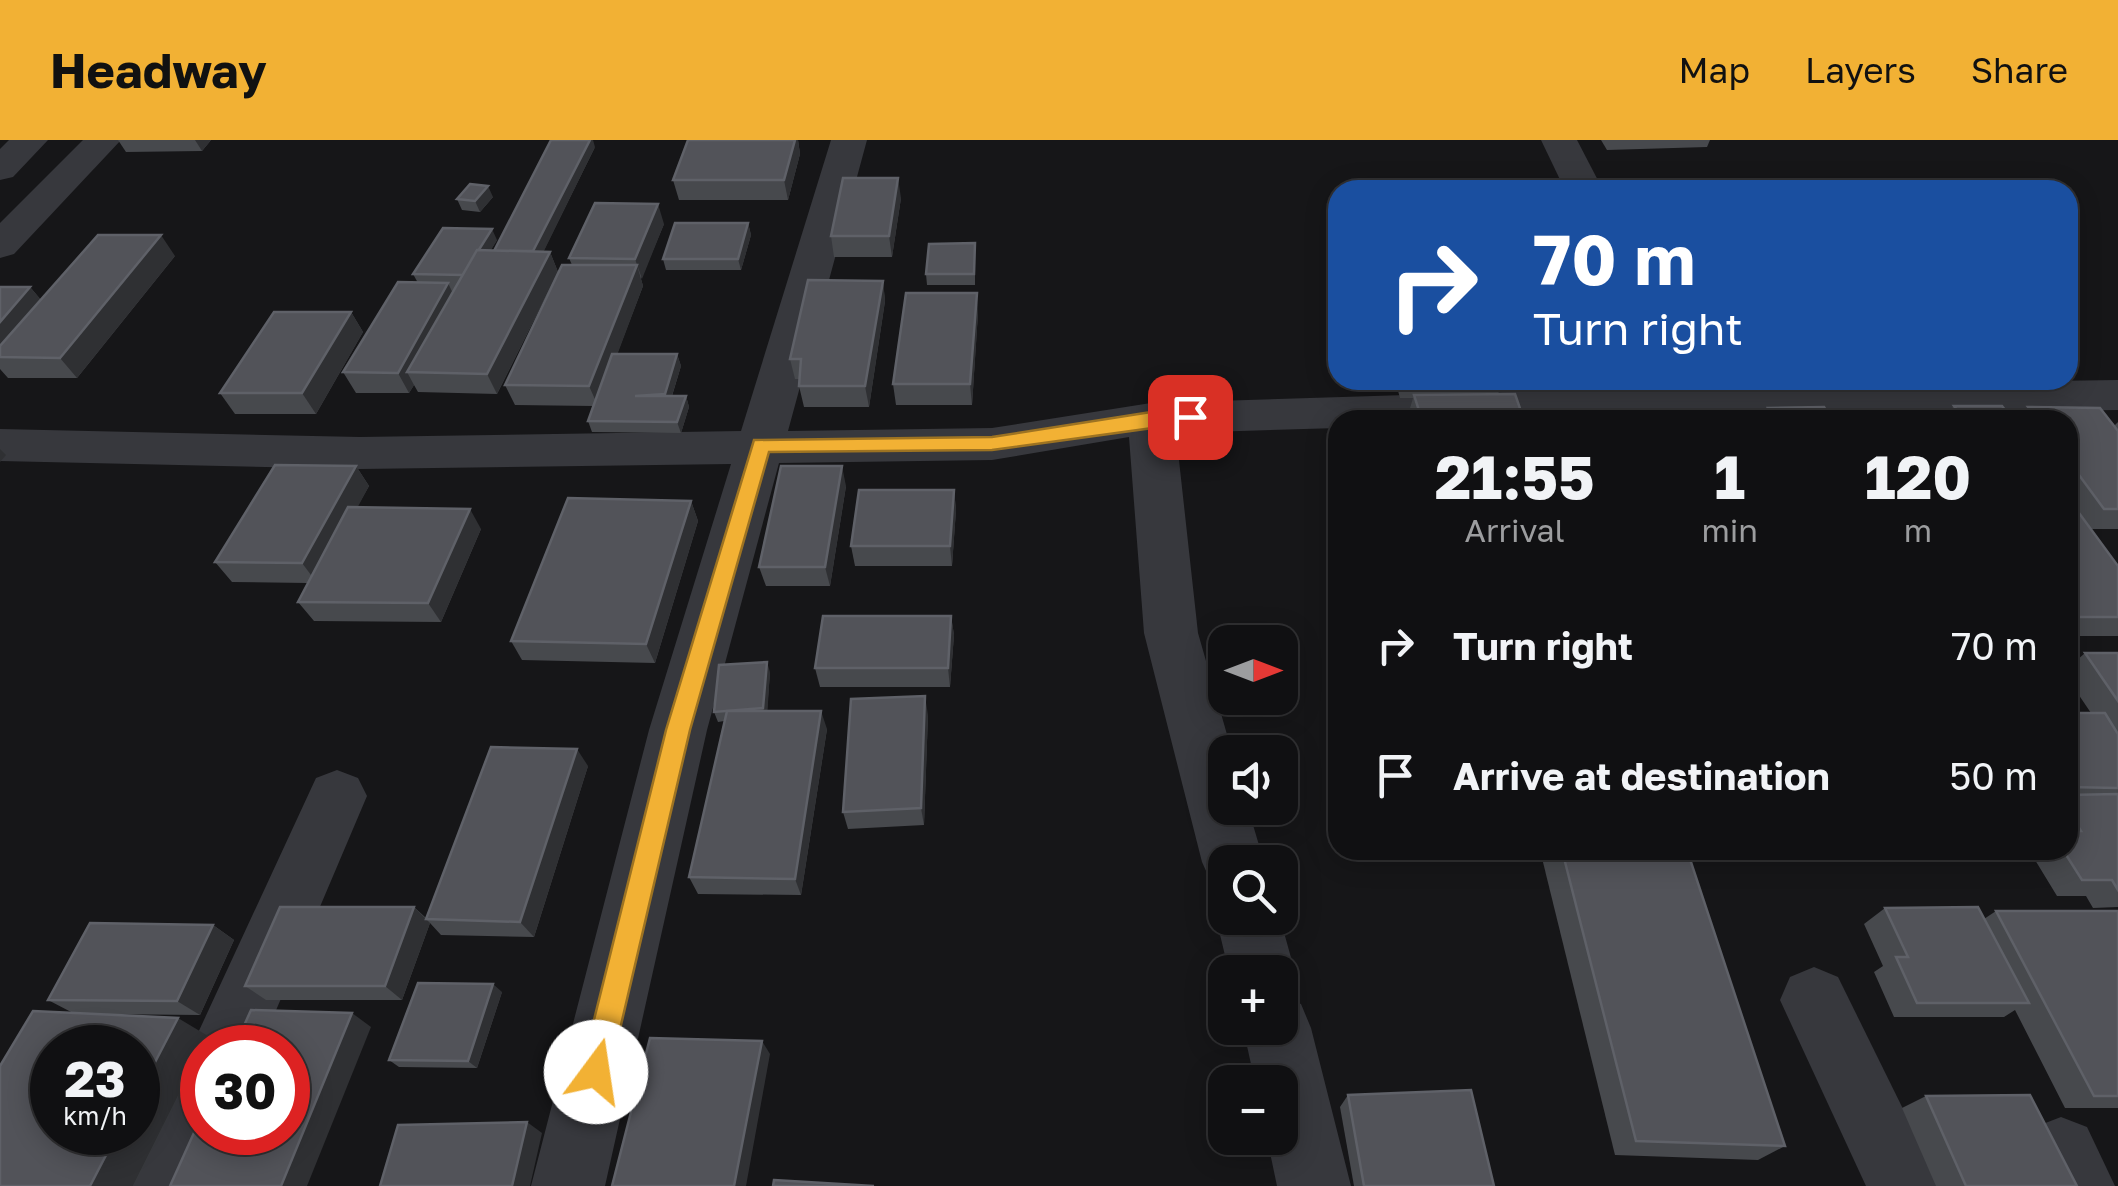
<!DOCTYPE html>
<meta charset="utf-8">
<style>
body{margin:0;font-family:"Golos Text",sans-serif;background:#19191b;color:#f1f3f6;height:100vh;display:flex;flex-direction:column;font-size:38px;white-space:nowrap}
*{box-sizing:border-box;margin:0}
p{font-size:32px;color:#9c9d9f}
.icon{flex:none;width:55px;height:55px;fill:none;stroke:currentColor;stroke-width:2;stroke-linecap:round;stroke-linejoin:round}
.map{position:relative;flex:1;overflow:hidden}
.details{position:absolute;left:1328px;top:270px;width:750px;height:450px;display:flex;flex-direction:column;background:#101012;border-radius:30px;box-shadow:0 5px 25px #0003,0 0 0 2px #303032}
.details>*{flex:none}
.hud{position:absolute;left:1328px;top:40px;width:750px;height:210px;border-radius:30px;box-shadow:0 5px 25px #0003,0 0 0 2px #303032;background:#1a4fa0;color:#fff;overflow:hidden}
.needle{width:65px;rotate:90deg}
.fabs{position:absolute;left:1208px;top:485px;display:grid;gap:20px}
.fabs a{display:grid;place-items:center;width:90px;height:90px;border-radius:20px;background:#101012;box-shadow:0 5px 25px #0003,0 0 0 2px #303032;font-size:50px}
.speed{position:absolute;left:30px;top:885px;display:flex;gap:20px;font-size:50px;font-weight:700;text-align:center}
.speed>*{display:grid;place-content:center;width:130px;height:130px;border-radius:50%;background:#101012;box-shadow:0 5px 25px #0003,0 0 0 2px #303032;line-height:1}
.speed small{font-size:25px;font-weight:400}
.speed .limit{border:15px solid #d22;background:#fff;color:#111}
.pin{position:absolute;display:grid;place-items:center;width:85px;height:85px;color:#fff;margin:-42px;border-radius:20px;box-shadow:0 5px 15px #0006}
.me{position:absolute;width:110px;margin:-55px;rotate:14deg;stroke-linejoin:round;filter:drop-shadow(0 0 8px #0008)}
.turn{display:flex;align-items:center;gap:35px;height:210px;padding:0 40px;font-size:45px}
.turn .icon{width:130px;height:130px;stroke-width:2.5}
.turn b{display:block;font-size:70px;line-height:85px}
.eta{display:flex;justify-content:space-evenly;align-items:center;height:170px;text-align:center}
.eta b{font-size:60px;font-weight:700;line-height:70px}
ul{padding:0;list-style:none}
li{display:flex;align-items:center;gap:30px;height:130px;padding:0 40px}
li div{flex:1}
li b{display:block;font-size:38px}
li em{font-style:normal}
header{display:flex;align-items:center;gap:60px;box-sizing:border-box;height:140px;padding:0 50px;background:#f2b134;color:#111}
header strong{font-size:48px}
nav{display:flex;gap:55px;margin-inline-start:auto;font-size:35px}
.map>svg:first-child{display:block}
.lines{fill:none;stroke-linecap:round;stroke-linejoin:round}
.minor{fill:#37383d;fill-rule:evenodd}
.wall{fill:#47494d}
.shaded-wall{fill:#2f3033}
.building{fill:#525359;stroke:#5f6168;stroke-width:2.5}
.route{fill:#f2b134;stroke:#9d7322;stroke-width:2.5}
</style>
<header>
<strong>Headway</strong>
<nav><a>Map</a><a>Layers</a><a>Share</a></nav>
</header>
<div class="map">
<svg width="2118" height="1046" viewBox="0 0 2118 1046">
<rect width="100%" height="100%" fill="#161618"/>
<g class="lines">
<g class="minor">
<polygon points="9,0 48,0 13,37 0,40 0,9"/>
<polygon points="83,0 121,0 14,114 0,118 0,83"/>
<polygon points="831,0 867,0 788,291 992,288 1151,263 1695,246 2118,240 2118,270 1338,280 1338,288 1176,293 1198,493 1232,612 1225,612 1225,668 1248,668 1264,722 1225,722 1225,747 1211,742 1202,722 1144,493 1129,297 992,320 779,323 707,590 605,1046 531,1046 649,590 731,324 360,329 0,321 0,289 360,297 741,291"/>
<polygon points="1541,0 1577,0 1603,50 1565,50"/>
<polygon points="337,630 358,638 367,656 260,908 202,908 202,992 223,992 201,1046 127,1046 177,934 198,925 191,908 316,638"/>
<polygon points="1225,758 1225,778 1280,778 1295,832 1281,856 1301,864 1311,888 1351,1046 1277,1046 1267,998 1280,998 1280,942 1255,942 1243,888 1280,888 1280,832 1229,832 1216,778"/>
<polygon points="1814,827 1838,837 1941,1046 1866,1046 1780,860 1790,837"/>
<polygon points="2061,977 2087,987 2115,1046 2039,1046 2025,1013 2035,987"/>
</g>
</g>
<g class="wall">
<polygon points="118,0 211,0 202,11 126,12"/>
<polygon points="688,0 798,0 800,14 788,60 679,60 673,40"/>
<polygon points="1601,0 1710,0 1707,7 1607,10"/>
<polygon points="595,7 543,112 550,112 558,132 497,254 418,252 414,245 409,253 356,253 343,232 418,143 413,134 497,100 490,111 494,111"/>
<polygon points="493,57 480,72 462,70 457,59"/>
<polygon points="901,58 892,117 834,117 831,96"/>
<polygon points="748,83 751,95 741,130 666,130 663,119"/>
<polygon points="664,84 641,139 643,146 617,214 677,214 681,226 672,256 686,256 689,267 681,293 592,292 588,281 593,266 515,265 505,245 572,125 569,118"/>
<polygon points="975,103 975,145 927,145 926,134"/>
<polygon points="175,116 77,238 8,238 0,229 0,147 30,147 41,160"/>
<polygon points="883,141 885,161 869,267 804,267 799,246 800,239 795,239 790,219"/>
<polygon points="351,172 363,192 316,274 235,274 220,253"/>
<polygon points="978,173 972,265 896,265 893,244"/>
<polygon points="1395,240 1504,240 1498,254 1524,280 1409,280 1408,275 1413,258 1400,258"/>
<polygon points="1954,266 2013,280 1918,280 1922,275 1947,274"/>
<polygon points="2028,267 2114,286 2118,282 2118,389 2090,389 2118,426 2118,496 2068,496 2068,280 2017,280"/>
<polygon points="1768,268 1832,280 1760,280"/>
<polygon points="1846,271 1909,280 1840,280"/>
<polygon points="356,326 369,346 357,367 481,389 441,482 314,481 298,462 308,443 232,442 215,422"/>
<polygon points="846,346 830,446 766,446 759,427"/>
<polygon points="954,350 956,370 952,426 855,426 851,406"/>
<polygon points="691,361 698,381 655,523 522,520 511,501"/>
<polygon points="951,476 954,495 950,547 820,547 815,528"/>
<polygon points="2085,513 2118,513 2118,767 2093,768 2086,756 2057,756 2029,710 2068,710 2068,573 2091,573 2068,539 2068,528"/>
<polygon points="770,532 767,571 827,589 801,755 698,754 689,737 724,581 718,582 714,572"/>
<polygon points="928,575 924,685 848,689 843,672"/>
<polygon points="588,626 534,797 441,795 430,783 402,860 266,860 245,846 414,767 426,778"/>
<polygon points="1540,710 1687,710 1785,1006 1758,1020 1615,1015"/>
<polygon points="1885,768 1984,779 1996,771 2118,771 2118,968 2065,968 2015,870 2004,877 1894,877 1874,832 1883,826 1864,784"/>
<polygon points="213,785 234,800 200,875 94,874 208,896 133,1046 0,1046 73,873 48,860"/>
<polygon points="502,852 477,928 399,927 389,920"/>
<polygon points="1348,955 1494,1046 1354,1046 1340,967"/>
<polygon points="1926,956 2077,1046 1936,1046 1902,968"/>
</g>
<g class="shaded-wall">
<polygon points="195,0 211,0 202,11"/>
<polygon points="590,0 593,0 595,7 538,123 533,112"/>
<polygon points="795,0 798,0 800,14 788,60 784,40"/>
<polygon points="898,38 901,58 892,117 889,96"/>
<polygon points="488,46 493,57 480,72 475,61"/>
<polygon points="658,64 664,84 642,139 635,119"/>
<polygon points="748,83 751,95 741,130 738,119"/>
<polygon points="492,89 497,100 469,146 464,135"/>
<polygon points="161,95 175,116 77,238 60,218"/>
<polygon points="550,112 558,132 497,254 487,234"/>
<polygon points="637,125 643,146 598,266 589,246"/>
<polygon points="883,141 885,161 869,267 865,246"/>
<polygon points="448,143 458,164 407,232 414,245 409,253 398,233"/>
<polygon points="30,147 47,167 0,217 0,182"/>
<polygon points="977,153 978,173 972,265 970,244"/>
<polygon points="351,172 363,192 316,274 302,253"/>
<polygon points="677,214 681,226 669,265 665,254"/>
<polygon points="686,256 689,267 681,293 677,282"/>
<polygon points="0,309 6,315 0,322"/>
<polygon points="356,326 369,346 317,443 302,423"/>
<polygon points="842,326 846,346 830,446 825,427"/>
<polygon points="954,350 956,370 952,426 950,406"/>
<polygon points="691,361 698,381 655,523 646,504"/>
<polygon points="470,369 481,389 441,482 428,463"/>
<polygon points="951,476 954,495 950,547 948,528"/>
<polygon points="767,522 770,532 767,578 763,568"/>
<polygon points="925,556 928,575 924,685 921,668"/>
<polygon points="821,571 827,589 801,755 795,739"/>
<polygon points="577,609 588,626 534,797 520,782"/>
<polygon points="414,767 430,783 402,860 385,846"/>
<polygon points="213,785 234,800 200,875 177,861"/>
<polygon points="493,844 502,852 477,928 468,921"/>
<polygon points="352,873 371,887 307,1046 281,1046"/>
<polygon points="178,878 208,896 133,1046 90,1046 118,992 138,992 138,955"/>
<polygon points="762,901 770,914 746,1046 734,1046"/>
<polygon points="527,982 542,993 530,1046 512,1046"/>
</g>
<g class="building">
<polygon points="551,0 590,0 533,111 494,111"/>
<polygon points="688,0 795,0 784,40 673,40"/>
<polygon points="843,38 898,38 889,96 831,96"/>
<polygon points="470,44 488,46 475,61 457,59"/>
<polygon points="595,63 658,64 635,119 569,118"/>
<polygon points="675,83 748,83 738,119 663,119"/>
<polygon points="443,88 492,89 463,135 413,134"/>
<polygon points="98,95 161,95 60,218 0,217 0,206"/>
<polygon points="975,103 974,134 926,134 929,104"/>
<polygon points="477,110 550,112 487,234 407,232"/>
<polygon points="562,125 637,125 589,246 505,245"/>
<polygon points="808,140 883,141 865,246 799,246 801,219 790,219"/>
<polygon points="398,142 448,143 398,233 343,232"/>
<polygon points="0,147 30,147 0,182"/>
<polygon points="906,153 977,153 970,244 893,244"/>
<polygon points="274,172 351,172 302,253 220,253"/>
<polygon points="612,214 677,214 665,254 635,256 686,256 677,282 588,281"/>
<polygon points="1515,254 1524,280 1422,280 1414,255"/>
<polygon points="1954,266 2002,266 2013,280 1926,280 1922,275 1960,274"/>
<polygon points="1824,267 1832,280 1775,280 1768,268"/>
<polygon points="2028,267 2100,268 2118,291 2118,369 2104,369 2068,320 2068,280 2038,280"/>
<polygon points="1846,271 1903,271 1909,280 1852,280"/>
<polygon points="275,325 356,326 302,423 215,422"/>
<polygon points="781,326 842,326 825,427 759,427"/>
<polygon points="859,350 954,350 950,406 851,406"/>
<polygon points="568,358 691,361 646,504 511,501"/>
<polygon points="2068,358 2118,426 2118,477 2068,477"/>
<polygon points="348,367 470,369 428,463 298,462"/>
<polygon points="823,476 951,476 948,528 815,528"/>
<polygon points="2085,513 2118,513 2118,561"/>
<polygon points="767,522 763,568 714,572 719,525"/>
<polygon points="925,556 921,668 843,672 851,559"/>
<polygon points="727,571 821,571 795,739 689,737"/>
<polygon points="2068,573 2105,573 2118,594 2118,648 2068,647"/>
<polygon points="491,607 577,609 520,782 426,779"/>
<polygon points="2118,654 2118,750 2112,740 2082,740 2063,710 2068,710 2068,691 2081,691 2068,670 2068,655"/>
<polygon points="1562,710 1687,710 1785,1006 1636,1001"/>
<polygon points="280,767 414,767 385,846 245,846"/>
<polygon points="1978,767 2029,863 1917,863 1896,817 1908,817 1885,768"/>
<polygon points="1996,771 2118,771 2118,956 2094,956"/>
<polygon points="90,783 213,785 177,861 48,860"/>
<polygon points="418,843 493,844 468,921 389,920"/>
<polygon points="251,870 352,873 281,1046 170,1046 202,975 202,992 288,992 288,908 234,908"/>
<polygon points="33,871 178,878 138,955 138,908 52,908 52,992 118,992 90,1046 0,1046 0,926"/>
<polygon points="650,898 762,901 734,1046 612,1046"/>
<polygon points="1471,950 1494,1046 1364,1046 1348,955"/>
<polygon points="2030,955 2077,1046 1966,1046 1926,956"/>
<polygon points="527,982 512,1046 380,1046 398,985"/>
<polygon points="774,1040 874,1046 773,1046"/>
</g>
<polygon class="route" points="1190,271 1199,277 1196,282 992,310 769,312 690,590 610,932 606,942 596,946 585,942 581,932 666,590 754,300 992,297 1151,272"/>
</svg>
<div class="fabs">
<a><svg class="needle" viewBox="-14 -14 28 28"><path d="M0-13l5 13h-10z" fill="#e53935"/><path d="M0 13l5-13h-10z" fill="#9c9d9f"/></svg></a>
<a><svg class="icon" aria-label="sound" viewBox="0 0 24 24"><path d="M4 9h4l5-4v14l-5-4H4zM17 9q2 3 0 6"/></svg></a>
<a><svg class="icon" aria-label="search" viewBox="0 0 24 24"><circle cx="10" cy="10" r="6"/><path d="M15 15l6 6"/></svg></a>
<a>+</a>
<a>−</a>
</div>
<div class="speed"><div>23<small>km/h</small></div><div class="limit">30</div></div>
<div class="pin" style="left:1190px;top:277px;background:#d93025"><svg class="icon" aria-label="arrive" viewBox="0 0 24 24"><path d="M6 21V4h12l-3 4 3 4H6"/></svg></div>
<svg class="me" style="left:596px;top:932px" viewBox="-20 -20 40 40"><circle r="19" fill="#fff"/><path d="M0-13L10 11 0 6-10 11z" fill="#f2b134"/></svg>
<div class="hud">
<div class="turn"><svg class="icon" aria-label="right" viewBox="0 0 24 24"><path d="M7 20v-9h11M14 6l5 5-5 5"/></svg><div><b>70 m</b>Turn right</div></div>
</div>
<section class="details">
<div class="eta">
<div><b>21:55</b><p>Arrival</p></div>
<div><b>1</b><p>min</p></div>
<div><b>120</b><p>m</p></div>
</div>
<ul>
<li><svg class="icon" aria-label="right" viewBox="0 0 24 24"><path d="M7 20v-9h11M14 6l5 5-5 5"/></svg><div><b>Turn right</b></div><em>70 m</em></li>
<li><svg class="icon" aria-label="arrive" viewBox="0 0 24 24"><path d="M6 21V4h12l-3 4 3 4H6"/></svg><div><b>Arrive at destination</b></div><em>50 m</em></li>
</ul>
</section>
</div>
